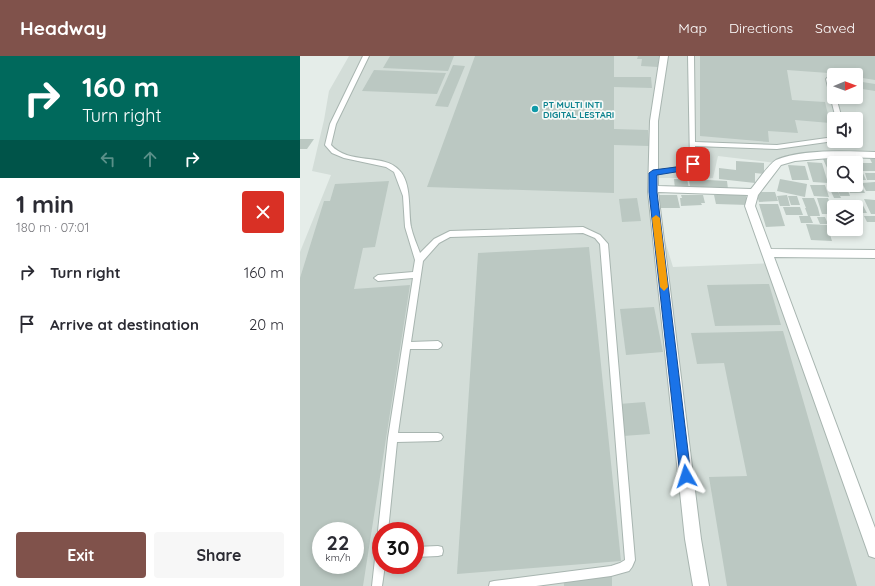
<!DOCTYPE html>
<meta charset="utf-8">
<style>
body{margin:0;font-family:Quicksand,sans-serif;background:#f7f7f7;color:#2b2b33;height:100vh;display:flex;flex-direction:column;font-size:15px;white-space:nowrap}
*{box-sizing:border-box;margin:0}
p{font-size:13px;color:#7c7c81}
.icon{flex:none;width:22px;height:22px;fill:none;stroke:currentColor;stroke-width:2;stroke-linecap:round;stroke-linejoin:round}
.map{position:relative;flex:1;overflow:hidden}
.drawer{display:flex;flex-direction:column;background:#fff;width:300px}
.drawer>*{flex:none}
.top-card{background:#00695c;color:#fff;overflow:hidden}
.needle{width:26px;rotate:89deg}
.buttons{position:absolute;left:527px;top:12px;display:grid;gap:8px}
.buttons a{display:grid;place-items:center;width:36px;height:36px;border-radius:4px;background:#fff;box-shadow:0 2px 6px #0003;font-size:20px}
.speed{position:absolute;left:12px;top:466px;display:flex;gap:8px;font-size:20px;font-weight:700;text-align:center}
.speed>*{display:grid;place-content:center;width:52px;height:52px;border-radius:50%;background:#fff;box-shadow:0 2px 6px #0003;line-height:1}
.speed small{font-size:10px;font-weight:400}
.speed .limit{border:6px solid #d22;background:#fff;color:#111}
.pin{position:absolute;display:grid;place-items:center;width:34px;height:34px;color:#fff;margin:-17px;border-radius:8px;box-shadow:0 2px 6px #0006}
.me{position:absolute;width:44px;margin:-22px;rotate:354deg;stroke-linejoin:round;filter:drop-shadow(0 0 3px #0008)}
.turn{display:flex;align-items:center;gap:14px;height:84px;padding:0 16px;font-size:18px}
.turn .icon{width:52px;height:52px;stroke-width:2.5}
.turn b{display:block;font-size:28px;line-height:34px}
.lanes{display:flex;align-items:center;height:38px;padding:0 16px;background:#0003;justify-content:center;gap:20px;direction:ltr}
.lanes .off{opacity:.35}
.round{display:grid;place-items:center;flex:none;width:42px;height:42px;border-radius:4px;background:#f7f7f7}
.headline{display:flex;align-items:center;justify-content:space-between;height:68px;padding:0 16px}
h1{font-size:24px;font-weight:700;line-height:30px}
.button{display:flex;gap:8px;margin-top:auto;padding:8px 16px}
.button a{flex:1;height:46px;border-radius:4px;background:#80524b;color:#fff;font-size:16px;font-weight:700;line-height:46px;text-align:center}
.button a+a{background:#f7f7f7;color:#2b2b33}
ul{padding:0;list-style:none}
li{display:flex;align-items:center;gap:12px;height:52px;padding:0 16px}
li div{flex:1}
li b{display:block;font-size:15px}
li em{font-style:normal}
header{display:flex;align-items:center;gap:24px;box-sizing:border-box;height:56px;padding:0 20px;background:#80524b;color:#fff}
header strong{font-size:19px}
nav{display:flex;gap:22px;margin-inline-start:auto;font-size:14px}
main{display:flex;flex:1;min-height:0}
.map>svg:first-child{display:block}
.built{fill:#d3ddd8;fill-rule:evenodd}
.building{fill:#bbc8c2;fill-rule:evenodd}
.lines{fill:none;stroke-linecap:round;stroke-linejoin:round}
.service-casing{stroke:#a8b5b0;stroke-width:2}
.minor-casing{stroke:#a8b5b0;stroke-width:2}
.service{fill:#fff;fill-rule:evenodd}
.minor{fill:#fff;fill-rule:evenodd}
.route{fill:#1a73e8;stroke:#114b97}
.slow{fill:#f59e0b}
.culture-dot{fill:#0f9aa8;stroke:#f6faf8;stroke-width:1.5}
.labels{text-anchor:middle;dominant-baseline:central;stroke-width:3.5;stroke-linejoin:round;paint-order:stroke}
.far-culture-label{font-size:9px;font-weight:bold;fill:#0d838f;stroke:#f6faf8;text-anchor:start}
</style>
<header>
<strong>Headway</strong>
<nav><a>Map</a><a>Directions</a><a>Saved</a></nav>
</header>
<main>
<section class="drawer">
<div class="top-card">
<div class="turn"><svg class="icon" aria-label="right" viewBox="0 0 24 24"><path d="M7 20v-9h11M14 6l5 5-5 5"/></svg><div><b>160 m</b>Turn right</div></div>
<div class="lanes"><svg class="icon off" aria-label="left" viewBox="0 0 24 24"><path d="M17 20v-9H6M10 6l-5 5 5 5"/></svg><svg class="icon off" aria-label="ahead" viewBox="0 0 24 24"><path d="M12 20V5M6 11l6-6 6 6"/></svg><svg class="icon" aria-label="right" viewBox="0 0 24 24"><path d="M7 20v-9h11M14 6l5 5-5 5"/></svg></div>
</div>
<div class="headline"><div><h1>1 min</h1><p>180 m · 07:01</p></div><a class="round" style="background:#d93025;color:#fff"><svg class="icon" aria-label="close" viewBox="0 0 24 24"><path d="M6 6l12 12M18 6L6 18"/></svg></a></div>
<ul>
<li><svg class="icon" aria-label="right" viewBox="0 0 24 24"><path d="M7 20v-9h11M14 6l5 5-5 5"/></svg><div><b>Turn right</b></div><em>160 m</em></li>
<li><svg class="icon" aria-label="arrive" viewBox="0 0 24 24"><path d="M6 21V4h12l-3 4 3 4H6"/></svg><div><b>Arrive at destination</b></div><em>20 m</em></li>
</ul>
<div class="button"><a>Exit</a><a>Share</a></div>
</section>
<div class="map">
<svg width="575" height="530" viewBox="0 0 575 530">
<rect width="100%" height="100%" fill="#e5ede9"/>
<path class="built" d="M49,0h526v96l-69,2 -30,9 -58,-7 -5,22h-59l4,40 15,49 101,-4 101,293v30h-575v-334l31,-77 -19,-4 12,-51 5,-29zM534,19h22v22h-22zM534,63h22v22h-22zM21,475h34v34h-34zM81,475h34v34h-34z"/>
<g class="building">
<polygon points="90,0 154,0 148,15 83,12"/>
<polygon points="175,0 314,0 314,21 351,21 352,32 314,31 314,73 348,74 349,90 314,89 314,137 127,131"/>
<polygon points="338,0 359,0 358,11 341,10 342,3 337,3"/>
<polygon points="400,0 575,0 575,24 556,21 556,19 487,14 492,44 525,46 530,67 495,64 498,77 468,75 469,86 400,80"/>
<polygon points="153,9 165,10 148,51 135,50"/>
<polygon points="74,14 146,17 137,38 62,35"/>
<polygon points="556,25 575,28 575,35 556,32"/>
<polygon points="0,83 14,83 7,93 0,93"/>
<polygon points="523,103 536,103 537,107 534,107 534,114 528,114"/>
<polygon points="538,103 547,103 549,107 539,107"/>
<polygon points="570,103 575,103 575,115 562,115 566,124 559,124 556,117 556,113 561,113 558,107 572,107"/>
<polygon points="436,105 464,107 464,118 455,117 455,127 419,123 419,112 436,114"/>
<polygon points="507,106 522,107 528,127 513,126"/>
<polygon points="488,109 505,110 509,124 492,124"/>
<polygon points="565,117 575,117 575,124 567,124"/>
<polygon points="374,123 387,123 389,132 375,133"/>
<polygon points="389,123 427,125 428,133 390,132"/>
<polygon points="480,123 507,128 505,141 477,135"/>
<path d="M89,125l-14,66 -12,1 -9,41 56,-4 -47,301h-63v-308l24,-77h6l5,-17zM21,475h34v34h-34z"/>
<polygon points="575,126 575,135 566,135 562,127"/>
<polygon points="510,129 525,129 529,141 514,140"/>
<polygon points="561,129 565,137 550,137 547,130"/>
<polygon points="529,131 536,131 541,142 534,142"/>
<polygon points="537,132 547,132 550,140 540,140"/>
<polygon points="456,136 475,136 478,145 459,146"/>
<polygon points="357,139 377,139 380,152 359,152"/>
<polygon points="381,139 403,139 405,147 401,147 402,149 381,150 380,142 382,142"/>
<polygon points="414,139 446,139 448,149 416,148"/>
<polygon points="487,139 490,150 480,150 477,140"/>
<polygon points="488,140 497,140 500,149 491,149"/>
<polygon points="337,142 341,165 322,166 319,143"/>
<polygon points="502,142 514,142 518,152 506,152"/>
<polygon points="517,142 528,142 534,158 522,158"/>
<polygon points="564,143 575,144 575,158 571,158"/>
<polygon points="531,144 538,144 542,151 534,151"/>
<polygon points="560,144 567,157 556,157 556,151 544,151 541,145"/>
<polygon points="459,148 478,148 485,170 466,171"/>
<polygon points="483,151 500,151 503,159 486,159"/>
<polygon points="505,152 518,152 520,160 510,160 513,167 501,167 499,160 508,160"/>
<polygon points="564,160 575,160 575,166 567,166"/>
<polygon points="517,161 525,161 528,168 520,168"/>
<polygon points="506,168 527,169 532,185 511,184"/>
<polygon points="289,191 321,505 157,518 178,197"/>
<polygon points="469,228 481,269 415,270 407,229"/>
<polygon points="354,251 363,296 326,299 320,253"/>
<polygon points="483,275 557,530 427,530 409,421 447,420 424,307 397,308 391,277"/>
<polygon points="345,346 350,378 323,380 319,348"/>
<polygon points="312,512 312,530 264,530 263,516"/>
</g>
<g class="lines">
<defs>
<g id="service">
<path d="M63,0h6l-33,68 -5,21c17,20 53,8 68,25 13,13 9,40 12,57 2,9 6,18 9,26l14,-14 16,-8 133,-4 17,8 8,9 27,316 -3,7 -3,4 -18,5 -75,10h-47l1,-4 4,-1 117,-15 9,-3 5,-3 -25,-316 -5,-6 -12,-5 -133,4 -11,6 -16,18 -12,81 27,-1 3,2 1,2 -1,2 -3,2h-28l-12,84h40l3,1 2,3 -2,3 -3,1 -41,1 -9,89h-7v4h-2l-1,-4 10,-93 25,-160 -35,3 -4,-3 4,-3 35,-3 2,-12 -10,-33 -2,-31 -9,-24 -8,-5 -42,-9 -12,-5 -7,-8 5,-21z"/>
<polygon points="388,0 394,0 395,86 477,89 534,81 534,85 477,93 395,90 395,109 386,114 351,118 351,116 384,110 390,107"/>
<polygon points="527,22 532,23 534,32 534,41 536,41 542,63 536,63 526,23"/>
<polygon points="81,489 81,509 85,509 82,530 72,530 76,494 77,490"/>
<polygon points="138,490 142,491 143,495 142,499 138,500 115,501 115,491"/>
</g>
<path id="minor" d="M360,0h8l-10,65v65l93,3c6,-7 18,-25 25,-29 24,-11 72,-9 99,-8v6l-34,-1 -46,4 -14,4 -23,30 -3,11 16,43 104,1v8l-101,-1 101,271v30l-6,-2 -2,-6 -122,-344 3,-11 -90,-3 43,347 8,47h-16l-8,-47 -37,-347 2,-71z"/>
</defs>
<use href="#service" class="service-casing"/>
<use href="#minor" class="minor-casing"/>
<use href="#service" class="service"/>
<use href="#minor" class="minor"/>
</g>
<polygon class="route" points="393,105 396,108 388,114 357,119 357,136 391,420 390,424 386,426 382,424 380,420 349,136 349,117 353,114 384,110"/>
<polygon class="slow" points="356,159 360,162 368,231 364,235 360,231 352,162"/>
<circle class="culture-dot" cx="235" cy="53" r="4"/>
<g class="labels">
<g class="far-culture-label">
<text x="243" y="48">PT MULTI INTI<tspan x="243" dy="10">DIGITAL LESTARI</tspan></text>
</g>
</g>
</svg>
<div class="buttons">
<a><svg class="needle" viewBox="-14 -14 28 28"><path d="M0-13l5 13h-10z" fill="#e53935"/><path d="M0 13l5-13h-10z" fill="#7c7c81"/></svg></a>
<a><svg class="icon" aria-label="sound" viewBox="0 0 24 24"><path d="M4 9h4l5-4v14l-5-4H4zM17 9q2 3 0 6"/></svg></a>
<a><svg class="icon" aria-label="search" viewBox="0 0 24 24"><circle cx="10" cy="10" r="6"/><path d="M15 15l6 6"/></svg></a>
<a><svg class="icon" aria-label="layers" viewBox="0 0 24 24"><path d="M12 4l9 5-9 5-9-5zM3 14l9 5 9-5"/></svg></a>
</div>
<div class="speed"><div>22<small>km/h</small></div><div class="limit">30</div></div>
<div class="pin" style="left:393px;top:108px;background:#d93025"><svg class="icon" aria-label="arrive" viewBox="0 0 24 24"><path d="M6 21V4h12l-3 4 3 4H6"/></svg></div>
<svg class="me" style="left:386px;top:420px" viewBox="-20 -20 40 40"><path d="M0-17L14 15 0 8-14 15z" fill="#1a73e8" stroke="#fff" stroke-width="4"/></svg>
</div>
</main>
